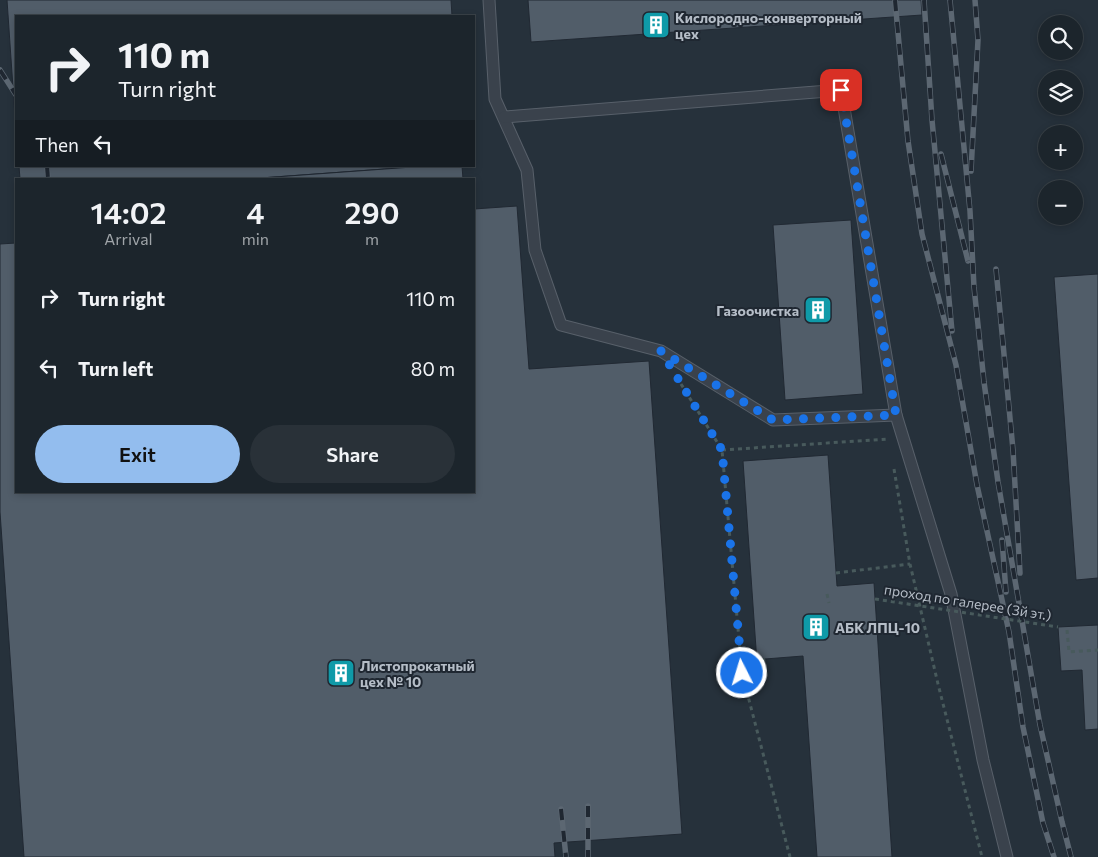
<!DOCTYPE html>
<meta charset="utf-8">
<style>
body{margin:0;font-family:Commissioner,sans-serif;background:#293138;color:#f1f3f6;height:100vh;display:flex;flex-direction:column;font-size:19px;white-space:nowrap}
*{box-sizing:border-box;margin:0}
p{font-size:16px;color:#a0a5a9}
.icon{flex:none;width:28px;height:28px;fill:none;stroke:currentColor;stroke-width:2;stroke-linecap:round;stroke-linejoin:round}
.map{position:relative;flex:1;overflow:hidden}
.side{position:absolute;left:15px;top:178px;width:460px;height:315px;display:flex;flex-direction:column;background:#1c252c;border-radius:0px;box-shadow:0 2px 8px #0003,0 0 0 1px #3a4248}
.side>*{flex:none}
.top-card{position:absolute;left:15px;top:15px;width:460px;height:152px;border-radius:0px;box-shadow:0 2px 8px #0003,0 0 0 1px #3a4248;background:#1c252c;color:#f1f3f6;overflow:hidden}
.tools{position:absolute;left:1038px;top:15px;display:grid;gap:10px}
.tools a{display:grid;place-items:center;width:45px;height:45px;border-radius:50%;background:#1c252c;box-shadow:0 2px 8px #0003,0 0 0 1px #3a4248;font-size:25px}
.pin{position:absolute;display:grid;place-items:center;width:42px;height:42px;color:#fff;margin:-21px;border-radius:10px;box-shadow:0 2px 8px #0006}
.me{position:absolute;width:55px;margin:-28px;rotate:355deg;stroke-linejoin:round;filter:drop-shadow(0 0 4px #0008)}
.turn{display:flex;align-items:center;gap:18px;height:105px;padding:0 20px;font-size:22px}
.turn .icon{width:65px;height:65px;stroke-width:2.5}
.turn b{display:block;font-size:35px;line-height:42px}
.then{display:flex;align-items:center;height:48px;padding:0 20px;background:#0003;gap:10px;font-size:19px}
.eta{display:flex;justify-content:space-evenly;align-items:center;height:85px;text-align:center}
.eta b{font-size:30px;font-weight:600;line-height:35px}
.primary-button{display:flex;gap:10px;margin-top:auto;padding:10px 20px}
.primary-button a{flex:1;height:58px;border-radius:30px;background:#93bdee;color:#111;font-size:20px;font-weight:600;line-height:58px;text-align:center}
.primary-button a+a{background:#293138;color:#f1f3f6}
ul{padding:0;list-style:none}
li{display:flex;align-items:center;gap:15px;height:70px;padding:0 20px}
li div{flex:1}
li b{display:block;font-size:19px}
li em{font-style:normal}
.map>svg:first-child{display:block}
.building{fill:#515d69;stroke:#212933}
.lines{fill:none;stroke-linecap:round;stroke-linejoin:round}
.lane-casing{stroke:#58606a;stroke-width:13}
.path{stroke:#485a5c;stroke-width:3;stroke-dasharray:4 4;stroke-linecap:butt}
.lane{stroke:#3a424c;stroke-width:11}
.rail-casing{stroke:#5c6772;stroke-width:5.5}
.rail{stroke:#1f2731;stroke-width:4;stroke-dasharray:11;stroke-linecap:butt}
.path-bridge{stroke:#485a5c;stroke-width:3;stroke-dasharray:4 4;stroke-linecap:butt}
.route{stroke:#1a73e8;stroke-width:9;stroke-dasharray:0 16.2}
.labels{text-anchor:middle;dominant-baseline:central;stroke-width:4;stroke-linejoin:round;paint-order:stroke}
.poi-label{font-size:14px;font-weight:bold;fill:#b5bdc7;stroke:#1f2731;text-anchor:start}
.street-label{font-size:14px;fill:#b5bdc7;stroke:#1f2731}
</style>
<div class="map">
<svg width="1098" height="857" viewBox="0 0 1098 857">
<rect width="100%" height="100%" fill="#26313b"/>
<g class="building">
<polygon points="7,0 451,0 452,16 16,16 16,132"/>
<polygon points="528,0 921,0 922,15 531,42"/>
<polygon points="19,166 426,166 247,179 20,179"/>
<polygon points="426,166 462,166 463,179 247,179"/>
<polygon points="517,206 529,369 649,361 682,834 554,843 555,857 24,857 0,512 0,244 16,243 16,491 474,491 474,209"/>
<polygon points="851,220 863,394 785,400 773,225"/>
<polygon points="1098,274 1098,578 1076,580 1054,277"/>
<polygon points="828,455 837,586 874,583 892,857 817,857 803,656 765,659 757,663 743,461"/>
<polygon points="1098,625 1098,729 1085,730 1082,670 1061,671 1058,627"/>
</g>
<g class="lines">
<defs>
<g id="lane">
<polyline points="489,0 495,99 527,170 535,250 561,325 661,351 773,420 896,415 951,594 983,760 1007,857"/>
<polyline points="504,117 841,90 896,415"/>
</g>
</defs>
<use href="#lane" class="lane-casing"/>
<g class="path">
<polyline points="681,384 722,450 742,673 790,857"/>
<polyline points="722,450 888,439"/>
<polyline points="894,469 910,564 938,684 982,857"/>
<polyline points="836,573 910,564"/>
<polyline points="827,594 829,603"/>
<polyline points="1067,630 1069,652 1098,650"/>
<polyline points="742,673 765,659"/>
</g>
<use href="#lane" class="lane"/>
<defs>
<g id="rail">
<polyline points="895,0 908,141 922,234 956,365 977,485 1009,632 1023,727 1043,823 1054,857"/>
<polyline points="924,0 932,120 952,331"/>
<polyline points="950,0 970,211 974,287 984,382 998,482 1040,725 1062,822 1071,857"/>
<polyline points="0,70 16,95"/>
<polyline points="941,154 968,261"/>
<polyline points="47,166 48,179"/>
<polyline points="971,171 978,40 975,0"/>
<polyline points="996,269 1013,450 1020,573"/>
<polyline points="1002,540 1006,592"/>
<polyline points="588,806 588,857"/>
<polyline points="561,809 566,857"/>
</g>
</defs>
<use href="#rail" class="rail-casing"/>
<use href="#rail" class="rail"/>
<polyline class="path-bridge" points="875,599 1058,627"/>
</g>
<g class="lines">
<polyline class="route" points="742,673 722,450 661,351 773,420 896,415 841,90"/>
</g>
<defs>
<symbol id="building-square" viewBox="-11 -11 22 22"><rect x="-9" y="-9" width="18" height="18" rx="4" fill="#0f9aa8" stroke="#1f2731"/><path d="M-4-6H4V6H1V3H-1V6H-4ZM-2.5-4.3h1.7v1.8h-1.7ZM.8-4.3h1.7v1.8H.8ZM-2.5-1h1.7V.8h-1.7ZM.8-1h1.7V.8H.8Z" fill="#fff"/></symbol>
</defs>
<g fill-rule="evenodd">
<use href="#building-square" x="640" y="9" width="32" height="32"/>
<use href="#building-square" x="802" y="294" width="32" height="32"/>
<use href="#building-square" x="800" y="611" width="32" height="32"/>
<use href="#building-square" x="325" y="657" width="32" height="32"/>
</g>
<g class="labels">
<g class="poi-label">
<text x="675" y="17">Кислородно-конверторный<tspan x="675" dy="16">цех</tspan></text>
<text x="799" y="310" text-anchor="end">Газоочистка</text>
<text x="835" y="627">АБК ЛПЦ-10</text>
<text x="360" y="665">Листопрокатный<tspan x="360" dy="16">цех № 10</tspan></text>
</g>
<g class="street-label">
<text transform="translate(968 602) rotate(9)">проход по галерее (3й эт.)</text>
</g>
</g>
</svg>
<div class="tools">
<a><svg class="icon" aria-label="search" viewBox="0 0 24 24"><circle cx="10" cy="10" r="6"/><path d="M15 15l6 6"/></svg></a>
<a><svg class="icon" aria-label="layers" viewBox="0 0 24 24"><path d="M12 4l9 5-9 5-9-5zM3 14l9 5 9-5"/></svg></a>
<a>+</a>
<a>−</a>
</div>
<div class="pin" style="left:841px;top:90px;background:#d93025"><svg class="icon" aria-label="arrive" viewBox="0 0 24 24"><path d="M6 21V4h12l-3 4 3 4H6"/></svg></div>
<svg class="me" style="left:742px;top:673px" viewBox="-20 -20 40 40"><circle r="17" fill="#1a73e8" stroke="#fff" stroke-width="3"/><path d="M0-11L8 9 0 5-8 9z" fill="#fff"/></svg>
<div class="top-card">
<div class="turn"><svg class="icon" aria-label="right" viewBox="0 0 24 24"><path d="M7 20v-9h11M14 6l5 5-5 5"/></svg><div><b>110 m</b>Turn right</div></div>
<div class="then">Then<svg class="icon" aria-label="left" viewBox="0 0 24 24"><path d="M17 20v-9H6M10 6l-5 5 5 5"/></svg></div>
</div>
<section class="side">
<div class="eta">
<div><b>14:02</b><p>Arrival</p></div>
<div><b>4</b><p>min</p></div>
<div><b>290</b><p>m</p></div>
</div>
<ul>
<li><svg class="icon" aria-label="right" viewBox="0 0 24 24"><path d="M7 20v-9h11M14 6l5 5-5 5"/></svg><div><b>Turn right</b></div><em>110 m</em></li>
<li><svg class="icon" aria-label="left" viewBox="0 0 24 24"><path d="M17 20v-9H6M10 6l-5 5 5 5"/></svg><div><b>Turn left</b></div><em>80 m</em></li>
</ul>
<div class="primary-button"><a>Exit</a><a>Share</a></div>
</section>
</div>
